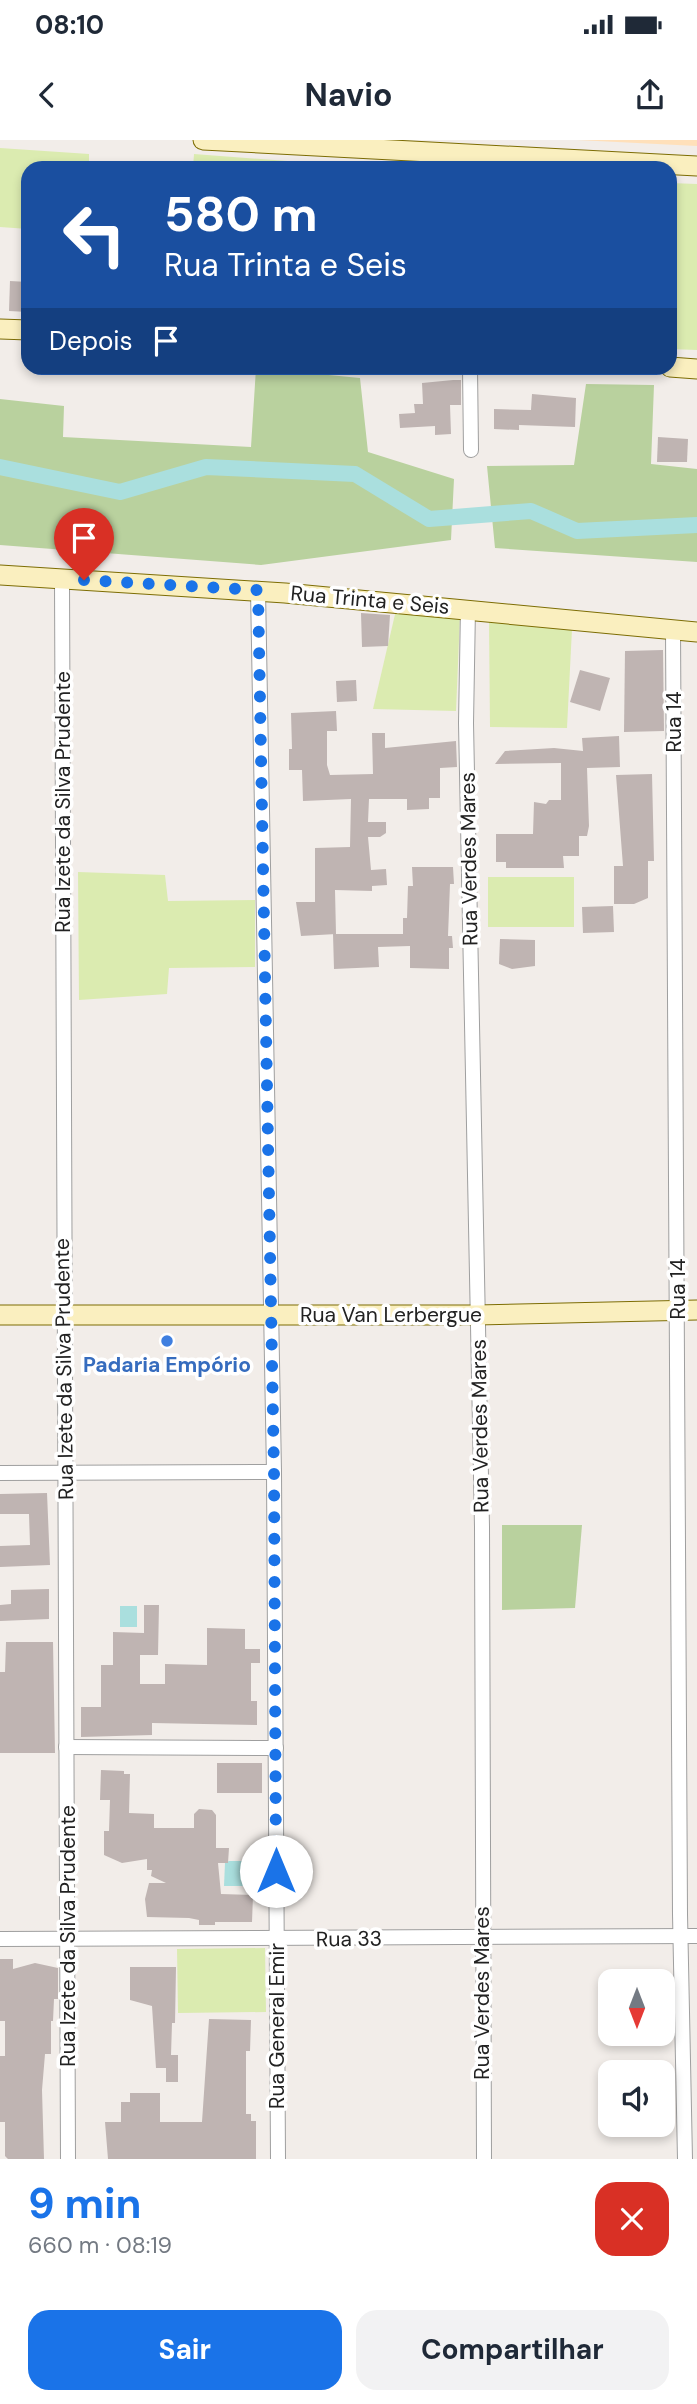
<!DOCTYPE html>
<html lang="pt">
<meta charset="utf-8">
<style>
body{margin:0;font-family:"DM Sans",sans-serif;background:#f2f2f3;color:#1f2937;height:100vh;display:flex;flex-direction:column;font-size:26px;white-space:nowrap}
*{box-sizing:border-box;margin:0}
p{font-size:23px;color:#747a83}
.icon{flex:none;width:38px;height:38px;fill:none;stroke:currentColor;stroke-width:2;stroke-linecap:round;stroke-linejoin:round}
.map{position:relative;height:2019px;overflow:hidden}
.details{display:flex;flex-direction:column;background:#fff;flex:1}
.details>*{flex:none}
.hud{position:absolute;left:21px;top:21px;width:656px;height:214px;border-radius:21px;box-shadow:0 4px 10px #0003;background:#1a4fa0;color:#fff;overflow:hidden}
.needle{width:46px;rotate:180deg}
.controls{position:absolute;left:598px;top:1829px;display:grid;gap:14px}
.controls a{display:grid;place-items:center;width:77px;height:77px;border-radius:14px;background:#fff;box-shadow:0 4px 10px #0003;font-size:35px}
.pin{position:absolute;display:grid;place-items:center;width:60px;height:60px;color:#fff;margin:-72px -30px;border-radius:50% 50% 50% 0;rotate:-45deg;box-shadow:0 0 7px #0007}
.pin .icon{rotate:45deg}
.me{position:absolute;width:77px;margin:-38px;rotate:0deg;stroke-linejoin:round;filter:drop-shadow(0 0 5px #0008)}
.turn{display:flex;align-items:center;gap:24px;height:147px;padding:0 28px;font-size:32px}
.turn .icon{width:91px;height:91px;stroke-width:2.5}
.turn b{display:block;font-size:49px;line-height:60px}
.then{display:flex;align-items:center;height:66px;padding:0 28px;background:#0003;gap:14px;font-size:26px}
.round{display:grid;place-items:center;flex:none;width:74px;height:74px;border-radius:21px;background:#f2f2f3}
.headline{display:flex;align-items:center;justify-content:space-between;height:119px;padding:0 28px}
h1{font-size:42px;font-weight:700;line-height:52px;color:#1a73e8}
.action{display:flex;gap:14px;margin-top:auto;padding:14px 28px}
.action a{flex:1;height:80px;border-radius:21px;background:#1a73e8;color:#fff;font-size:28px;font-weight:700;line-height:80px;text-align:center}
.action a+a{background:#f2f2f3;color:#1f2937}
.status{display:flex;justify-content:space-between;align-items:center;height:49px;padding:0 35px;background:#fff;direction:ltr}
.status svg{height:19px;fill:currentColor}
header{display:flex;justify-content:space-between;align-items:center;height:91px;padding:0 28px;background:#fff;font-size:32px;font-weight:700}
.map>svg:first-child{display:block}
.grass{fill:#dbebb0}
.forest{fill:#b9d19e}
.sand{fill:#ffe0ba}
.water{fill:#aadfde}
.lines{fill:none;stroke-linecap:round;stroke-linejoin:round}
.canal{stroke:#aadfde;stroke-width:16}
.building{fill:#bfb4b2}
.street-casing{stroke:#9f9f9f;stroke-width:16}
.secondary-casing{stroke:#7d6d04;stroke-width:21}
.street{stroke:#fff;stroke-width:14}
.secondary{stroke:#faefbf;stroke-width:19}
.route{stroke:#1a73e8;stroke-width:12;stroke-dasharray:0 21.6}
.shop-dot{fill:#3f7fe0;stroke:#fff;stroke-width:2.5}
.labels{text-anchor:middle;dominant-baseline:central;stroke-width:7;stroke-linejoin:round;paint-order:stroke}
.street-label{font-size:21px;fill:#222;stroke:#fff}
.shop-label{font-size:21px;font-weight:bold;fill:#366cbe;stroke:#fff}
</style>
<div class="status"><b>08:10</b><svg viewBox="0 0 49 12"><path d="M0 12V9h3v3zM5 12V6h3v6zM10 12V3h3v9zM15 12V0h3v12zM26 1h20v11H26zM47 4h2v5h-2z"/></svg></div>
<header><svg class="icon" aria-label="back" viewBox="0 0 24 24"><path d="M15 5l-7 7 7 7"/></svg>Navio<svg class="icon" aria-label="share" viewBox="0 0 24 24"><path d="M12 15V3M7 8l5-5 5 5M5 13v7h14v-7"/></svg></header>
<div class="map">
<svg width="697" height="2019" viewBox="0 0 697 2019">
<rect width="100%" height="100%" fill="#f2ede9"/>
<g class="grass">
<polygon points="0,8 89,14 89,28 28,28 28,89 0,87"/>
<polygon points="194,14 328,24 328,28 193,28"/>
<polygon points="670,43 697,44 697,210 670,209"/>
<polygon points="396,470 460,476 456,571 373,569"/>
<polygon points="489,481 572,489 567,588 490,587"/>
<polygon points="78,732 165,735 168,761 255,760 255,827 169,828 167,854 79,860"/>
<rect x="488" y="737" width="86" height="50"/>
<polygon points="265,1808 266,1872 178,1873 177,1809"/>
</g>
<g class="forest">
<polygon points="256,228 360,238 368,312 454,339 451,400 261,425 0,405 0,259 64,266 63,297 251,307"/>
<polygon points="586,244 654,245 651,324 697,329 697,422 495,408 487,326 574,325"/>
<polygon points="502,1385 582,1385 575,1468 502,1470"/>
</g>
<polygon class="sand" points="577,0 697,0 697,6"/>
<g class="water">
<rect x="120" y="1466" width="17" height="21"/>
<polygon points="229,1721 263,1721 263,1746 224,1746 225,1723"/>
</g>
<g class="lines">
<polyline class="canal" points="0,327 120,352 206,327 355,334 429,379 531,371 577,391 697,385"/>
</g>
<g class="building">
<polygon points="10,141 28,142 28,172 9,171"/>
<polygon points="453,240 461,240 461,265 450,265 451,294 435,295 435,286 400,288 399,274 415,273 414,264 423,264 422,243"/>
<polygon points="532,254 576,258 575,287 519,285 519,290 494,289 494,269 531,270"/>
<polygon points="658,297 688,299 687,322 657,322"/>
<polygon points="361,473 390,475 388,506 362,507"/>
<polygon points="663,510 664,591 624,592 625,511"/>
<polygon points="580,530 610,538 600,571 570,562"/>
<polygon points="356,540 357,561 337,562 336,541"/>
<polygon points="336,571 337,591 327,591 327,625 330,635 373,634 372,593 385,593 385,608 456,601 457,627 440,628 440,658 429,658 429,669 407,670 407,659 369,659 368,682 386,682 386,693 380,697 368,697 371,730 386,729 387,745 372,746 372,751 335,750 336,794 301,796 296,762 315,762 315,708 350,707 351,659 303,661 302,630 289,630 289,609 292,609 291,573"/>
<polygon points="619,596 620,627 587,628 589,686 587,696 579,696 579,716 563,716 564,728 506,728 506,722 496,722 496,694 533,694 534,662 546,664 549,660 561,660 561,623 495,624 505,611 554,608 583,611 582,598"/>
<polygon points="652,634 654,721 648,721 648,758 634,764 614,764 614,726 623,726 616,635"/>
<polygon points="412,727 453,727 454,744 450,744 448,796 452,796 453,808 449,808 449,829 410,828 410,806 378,807 379,827 334,829 333,794 403,794 403,778 407,778 408,746 413,746"/>
<polygon points="613,766 614,792 583,793 582,767"/>
<polygon points="500,799 535,800 535,826 512,829 499,824"/>
<polygon points="47,1353 50,1425 0,1427 0,1406 30,1405 29,1374 0,1374 0,1354"/>
<polygon points="49,1449 49,1479 0,1481 0,1465 11,1464 11,1450"/>
<polygon points="144,1465 159,1465 158,1515 140,1515 140,1544 165,1544 165,1524 207,1525 207,1488 245,1489 245,1509 260,1509 260,1523 251,1523 251,1561 257,1561 257,1585 152,1583 152,1595 81,1597 81,1567 101,1567 101,1525 113,1525 113,1492 144,1493"/>
<polygon points="6,1502 53,1502 55,1613 0,1613 0,1532 5,1532"/>
<rect x="217" y="1623" width="45" height="30"/>
<polygon points="101,1630 124,1631 124,1634 130,1634 129,1673 154,1674 154,1688 194,1688 194,1674 199,1669 212,1670 216,1675 216,1708 229,1708 228,1723 218,1723 221,1754 253,1755 252,1782 215,1782 215,1785 199,1785 199,1780 189,1778 147,1777 145,1759 149,1743 166,1743 151,1736 152,1730 147,1730 147,1719 122,1723 104,1715 104,1691 109,1691 110,1660 100,1660"/>
<polygon points="0,1819 13,1819 13,1829 35,1823 58,1828 58,1859 54,1859 53,1881 51,1881 51,1914 45,1914 42,1950 44,2019 8,2019 5,2016 5,1982 0,1982 0,1916 5,1916 5,1881 0,1881"/>
<polygon points="130,1827 176,1827 175,1883 172,1883 171,1915 178,1915 178,1942 166,1942 166,1928 156,1928 152,1866 130,1860"/>
<polygon points="209,1879 251,1880 250,1911 246,1911 246,1974 251,1974 251,1981 256,1981 256,2019 108,2019 105,1982 121,1982 121,1962 130,1962 130,1953 160,1953 160,1982 202,1982"/>
</g>
<g class="lines">
<defs>
<g id="street">
<polyline points="470,228 471,310"/>
<polyline points="62,439 68,2019"/>
<polyline points="258,450 274,1332 278,2019"/>
<polyline points="468,468 466,583 482,1387 484,2019"/>
<polyline points="673,489 680,1774 685,2019"/>
<polyline points="0,1333 274,1332"/>
<polyline points="66,1607 276,1608"/>
<polyline points="0,1799 697,1796"/>
</g>
<g id="secondary">
<polyline points="203,0 697,26"/>
<polyline points="0,189 28,190"/>
<polyline points="670,227 697,229"/>
<polyline points="0,435 285,453 697,492"/>
<polyline points="0,1175 477,1175 697,1170"/>
</g>
</defs>
<use href="#street" class="street-casing"/>
<use href="#secondary" class="secondary-casing"/>
<use href="#street" class="street"/>
<use href="#secondary" class="secondary"/>
</g>
<g class="lines">
<polyline class="route" points="84,440 258,450 274,1332 276,1731"/>
</g>
<circle class="shop-dot" cx="167" cy="1201" r="7"/>
<g class="labels">
<g class="street-label">
<text transform="translate(370 460) rotate(5)">Rua Trinta e Seis</text>
<text transform="translate(674 582) rotate(-90)">Rua 14</text>
<text transform="translate(63 662) rotate(-90)">Rua Izete da Silva Prudente</text>
<text transform="translate(469 719) rotate(-91)">Rua Verdes Mares</text>
<text transform="translate(678 1149) rotate(-90)">Rua 14</text>
<text x="391" y="1175">Rua Van Lerbergue</text>
<text transform="translate(64 1229) rotate(-91)">Rua Izete da Silva Prudente</text>
<text transform="translate(480 1286) rotate(-91)">Rua Verdes Mares</text>
<text transform="translate(68 1796) rotate(-90)">Rua Izete da Silva Prudente</text>
<text transform="translate(349 1799) rotate(-1)">Rua 33</text>
<text transform="translate(482 1853) rotate(-90)">Rua Verdes Mares</text>
<text transform="translate(277 1886) rotate(-90)">Rua General Emir</text>
</g>
<g class="shop-label">
<text x="167" y="1225">Padaria Empório</text>
</g>
</g>
</svg>
<div class="controls">
<a><svg class="needle" viewBox="-14 -14 28 28"><path d="M0-13l5 13h-10z" fill="#e53935"/><path d="M0 13l5-13h-10z" fill="#747a83"/></svg></a>
<a><svg class="icon" aria-label="sound" viewBox="0 0 24 24"><path d="M4 9h4l5-4v14l-5-4H4zM17 9q2 3 0 6"/></svg></a>
</div>
<div class="pin" style="left:84px;top:440px;background:#d93025"><svg class="icon" aria-label="arrive" viewBox="0 0 24 24"><path d="M6 21V4h12l-3 4 3 4H6"/></svg></div>
<svg class="me" style="left:276px;top:1731px" viewBox="-20 -20 40 40"><circle r="19" fill="#fff"/><path d="M0-13L10 11 0 6-10 11z" fill="#1a73e8"/></svg>
<div class="hud">
<div class="turn"><svg class="icon" aria-label="left" viewBox="0 0 24 24"><path d="M17 20v-9H6M10 6l-5 5 5 5"/></svg><div><b>580 m</b>Rua Trinta e Seis</div></div>
<div class="then">Depois<svg class="icon" aria-label="arrive" viewBox="0 0 24 24"><path d="M6 21V4h12l-3 4 3 4H6"/></svg></div>
</div>
</div>
<section class="details">
<div class="headline"><div><h1>9 min</h1><p>660 m · 08:19</p></div><a class="round" style="background:#d93025;color:#fff"><svg class="icon" aria-label="close" viewBox="0 0 24 24"><path d="M6 6l12 12M18 6L6 18"/></svg></a></div>
<div class="action"><a>Sair</a><a>Compartilhar</a></div>
</section>
